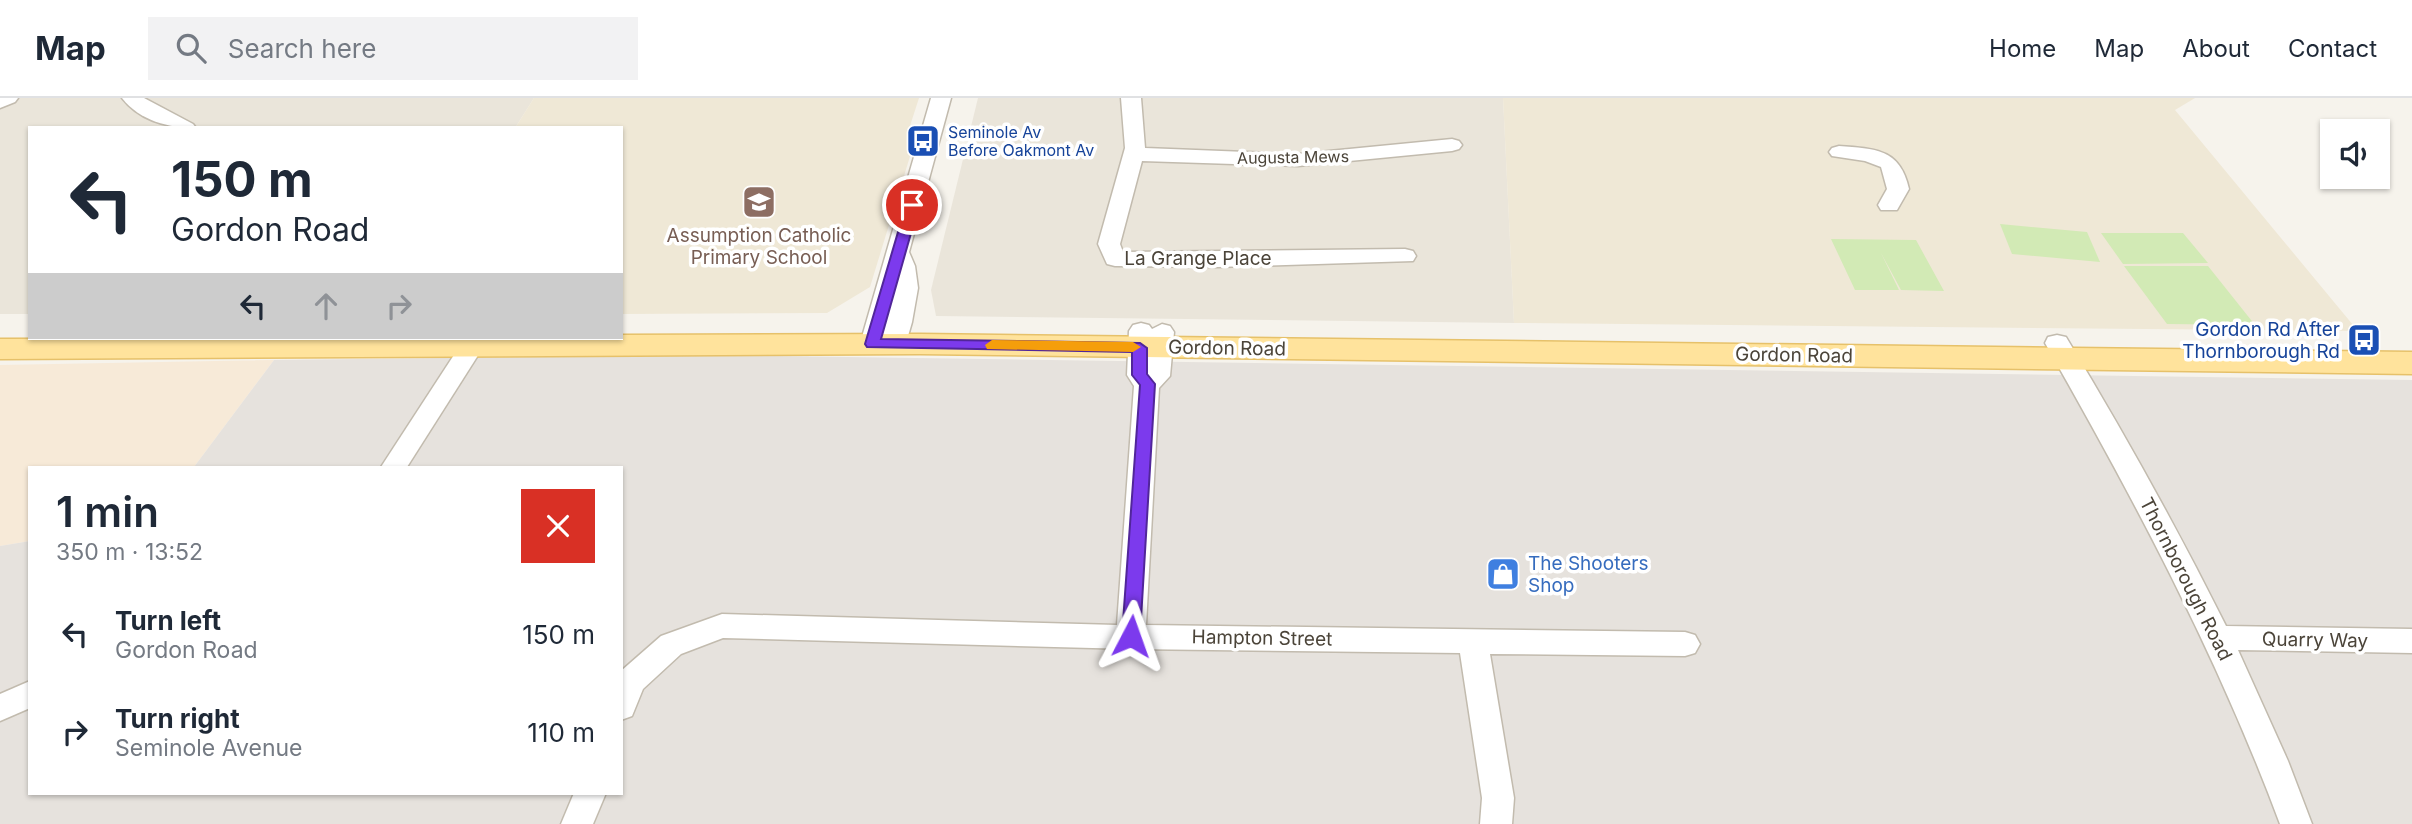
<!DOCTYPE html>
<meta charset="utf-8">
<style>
body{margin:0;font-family:Inter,sans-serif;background:#f2f2f3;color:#1f2937;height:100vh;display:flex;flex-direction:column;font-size:26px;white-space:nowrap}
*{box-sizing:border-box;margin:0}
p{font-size:23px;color:#747a83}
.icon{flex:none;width:38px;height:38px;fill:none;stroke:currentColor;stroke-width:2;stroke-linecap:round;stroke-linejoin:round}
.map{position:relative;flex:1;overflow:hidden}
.drawer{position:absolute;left:28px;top:368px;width:595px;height:329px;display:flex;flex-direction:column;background:#fff;border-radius:0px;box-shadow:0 2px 5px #0004}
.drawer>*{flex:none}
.top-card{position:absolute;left:28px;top:28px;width:595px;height:214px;border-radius:0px;box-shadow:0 2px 5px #0004;background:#fff;color:#1f2937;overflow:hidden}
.controls{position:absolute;left:2320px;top:21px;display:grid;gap:14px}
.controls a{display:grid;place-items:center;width:70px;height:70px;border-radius:0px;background:#fff;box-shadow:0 2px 5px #0004;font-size:35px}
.pin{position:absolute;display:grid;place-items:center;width:60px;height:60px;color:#fff;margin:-30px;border:4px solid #fff;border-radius:50%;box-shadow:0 2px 7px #0007}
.me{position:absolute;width:77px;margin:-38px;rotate:4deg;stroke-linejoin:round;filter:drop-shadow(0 0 5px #0008)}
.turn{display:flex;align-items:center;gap:24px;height:147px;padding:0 28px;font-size:32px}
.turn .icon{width:91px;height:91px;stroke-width:2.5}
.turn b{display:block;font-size:49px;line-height:60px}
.lanes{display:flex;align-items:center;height:66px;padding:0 28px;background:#0003;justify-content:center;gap:35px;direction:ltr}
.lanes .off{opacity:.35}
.round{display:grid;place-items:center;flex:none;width:74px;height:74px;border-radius:0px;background:#f2f2f3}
.head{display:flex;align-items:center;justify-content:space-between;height:119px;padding:0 28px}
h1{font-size:42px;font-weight:600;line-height:52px}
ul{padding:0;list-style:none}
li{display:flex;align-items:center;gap:21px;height:98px;padding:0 28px}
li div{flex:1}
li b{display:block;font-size:26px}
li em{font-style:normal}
header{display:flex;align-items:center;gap:42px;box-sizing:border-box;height:98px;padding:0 35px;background:#fff;border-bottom:2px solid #e0e1e3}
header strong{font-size:33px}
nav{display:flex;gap:38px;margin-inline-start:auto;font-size:24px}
.search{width:490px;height:63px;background:#f2f2f3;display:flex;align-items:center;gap:18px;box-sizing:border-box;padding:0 24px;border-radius:0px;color:#747a83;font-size:26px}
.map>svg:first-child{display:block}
.residential{fill:#eae5da}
.commercial{fill:#f7ead8}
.industrial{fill:#e6e2dd}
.education{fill:#efe8d6}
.green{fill:#d2eab5}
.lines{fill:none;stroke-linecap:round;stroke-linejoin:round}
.minor-casing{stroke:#c2bbae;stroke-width:3}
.major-casing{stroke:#e6c16a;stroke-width:3}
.minor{fill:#fff;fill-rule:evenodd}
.major{fill:#ffe39c;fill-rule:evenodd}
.route{fill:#7c3aed;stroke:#51269a;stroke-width:2}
.slow{fill:#f59e0b}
.labels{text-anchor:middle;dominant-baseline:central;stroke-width:7;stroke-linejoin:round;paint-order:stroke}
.far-transit-label{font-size:16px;fill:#164399;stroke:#fff;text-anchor:start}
.far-street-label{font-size:16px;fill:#4b4439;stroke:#fff}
.education-label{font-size:19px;fill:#785e54;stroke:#fff}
.street-label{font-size:19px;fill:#4b4439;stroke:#fff}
.transit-label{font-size:19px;fill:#164399;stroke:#fff;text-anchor:end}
.shop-label{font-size:19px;fill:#366cbe;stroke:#fff;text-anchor:start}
</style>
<header>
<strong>Map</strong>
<div class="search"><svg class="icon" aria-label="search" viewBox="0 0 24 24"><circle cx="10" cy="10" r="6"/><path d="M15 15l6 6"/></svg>Search here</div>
<nav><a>Home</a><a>Map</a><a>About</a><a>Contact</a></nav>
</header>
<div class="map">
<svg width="2412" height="726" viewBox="0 0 2412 726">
<rect width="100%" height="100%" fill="#f6f3ec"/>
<g class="residential">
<polygon points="0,0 534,0 515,30 30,30 30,216 0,216"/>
<polygon points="978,0 1503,0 1514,225 936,218 931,192"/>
</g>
<polygon class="commercial" points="274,262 194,369 30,369 30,443 0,448 0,267"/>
<polygon class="industrial" points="712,257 2412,282 2412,726 0,726 0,448 30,443 30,695 621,695 621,369 194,369 274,262"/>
<g class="education">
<polygon points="534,0 919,0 909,31 915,42 870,189 827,215 621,216 621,30 515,30"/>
<polygon points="1503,0 2195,0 2175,12 2358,233 1514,225"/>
</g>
<g class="green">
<polygon points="2000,126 2087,134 2100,164 2012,156"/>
<polygon points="2101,135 2183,135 2208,165 2123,166"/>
<polygon points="1831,141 1916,142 1944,193 1901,192 1881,155 1899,192 1855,192"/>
<polygon points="2124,168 2208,168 2255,227 2167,226"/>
</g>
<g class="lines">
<defs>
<g id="minor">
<polygon points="0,0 18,0 15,4 0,10"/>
<path d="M122,0h22l49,26 3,4c-27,0 -56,-7 -74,-30z"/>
<polygon points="931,0 951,0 909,154 915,168 918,190 912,224 904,252 895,254 886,252 884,247 881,252 872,254 863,252 860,246"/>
<polygon points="1121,0 1141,0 1145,50 1298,56 1452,41 1459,43 1462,47 1459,51 1452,53 1298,68 1142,63 1120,146 1123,154 1405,151 1413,153 1416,158 1413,163 1218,169 1115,168 1107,166 1098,146 1125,50"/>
<path d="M1839,48c36,3 61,2 70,43l-12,21h-16l-3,-5 9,-16 -6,-22 -16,-6 -33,-5 -3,-4 3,-4z"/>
<polygon points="1141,225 1149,227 1152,231 1162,226 1170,228 1174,234 1170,278 1159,290 1146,527 1685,534 1695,537 1700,546 1695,555 1685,558 1490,556 1514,700 1512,726 1480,726 1482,700 1460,555 1131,551 723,540 681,556 643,591 632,618 621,622 621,573 661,538 722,516 1117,527 1134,288 1127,277 1129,233 1133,227"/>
<path d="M2057,237l9,2c57,94 111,191 160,289l186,3v24l-174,-3 50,111 24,63h-32c-63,-169 -146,-325 -235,-481l3,-6z"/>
<polygon points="465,240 489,240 407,369 381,369"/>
<polygon points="30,583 30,610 0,623 0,596"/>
<polygon points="574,695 606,695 593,726 561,726"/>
</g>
<polygon id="major" points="920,236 2412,254 2412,276 920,256 0,261 0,241 621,240 621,237"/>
</defs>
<use href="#minor" class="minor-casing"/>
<use href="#major" class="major-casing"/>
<use href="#minor" class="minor"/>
<use href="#major" class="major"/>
</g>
<polygon class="route" points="912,103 919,107 881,241 1140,245 1147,250 1147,276 1155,286 1140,538 1137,544 1131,546 1125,544 1122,538 1140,287 1132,277 1132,254 867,249 865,246 906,107"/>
<polygon class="slow" points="992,242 1133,244 1141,249 1133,254 987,251 985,247"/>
<defs>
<symbol id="bus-square" viewBox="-11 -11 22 22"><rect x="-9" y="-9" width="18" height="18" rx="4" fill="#1a4fb4" stroke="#fff"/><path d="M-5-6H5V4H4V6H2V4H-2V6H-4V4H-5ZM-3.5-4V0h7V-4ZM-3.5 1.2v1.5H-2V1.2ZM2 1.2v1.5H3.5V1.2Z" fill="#fff"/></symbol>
<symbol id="school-square" viewBox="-11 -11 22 22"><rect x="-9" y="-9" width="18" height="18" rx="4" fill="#8d6e63" stroke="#fff"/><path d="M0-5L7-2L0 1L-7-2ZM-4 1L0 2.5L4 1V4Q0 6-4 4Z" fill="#fff"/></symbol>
<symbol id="shop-square" viewBox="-11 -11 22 22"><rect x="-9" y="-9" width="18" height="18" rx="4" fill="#3f7fe0" stroke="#fff"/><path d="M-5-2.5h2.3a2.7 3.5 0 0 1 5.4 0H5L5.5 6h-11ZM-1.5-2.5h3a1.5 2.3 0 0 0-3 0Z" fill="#fff"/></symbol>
</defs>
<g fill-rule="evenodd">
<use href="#bus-square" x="904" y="24" width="38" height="38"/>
<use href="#school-square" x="740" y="85" width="38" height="38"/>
<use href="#bus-square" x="2345" y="223" width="38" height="38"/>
<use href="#shop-square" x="1484" y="457" width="38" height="38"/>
</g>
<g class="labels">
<g class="far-transit-label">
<text x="948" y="34">Seminole Av<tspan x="948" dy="18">Before Oakmont Av</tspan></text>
</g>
<g class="far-street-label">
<text transform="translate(1293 59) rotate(-1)">Augusta Mews</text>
</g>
<g class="education-label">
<text x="759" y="137">Assumption Catholic<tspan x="759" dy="22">Primary School</tspan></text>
</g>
<g class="street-label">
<text x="1198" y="160">La Grange Place</text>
<text transform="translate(1227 250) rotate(1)">Gordon Road</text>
<text transform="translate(1794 257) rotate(1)">Gordon Road</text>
<text transform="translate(2186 481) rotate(63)">Thornborough Road</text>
<text transform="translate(1262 540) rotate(1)">Hampton Street</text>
<text transform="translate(2315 542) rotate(1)">Quarry Way</text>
</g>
<g class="transit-label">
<text x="2340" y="231">Gordon Rd After<tspan x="2340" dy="22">Thornborough Rd</tspan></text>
</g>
<g class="shop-label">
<text x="1528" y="465">The Shooters<tspan x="1528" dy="22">Shop</tspan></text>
</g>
</g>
</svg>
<div class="controls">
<a><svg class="icon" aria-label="sound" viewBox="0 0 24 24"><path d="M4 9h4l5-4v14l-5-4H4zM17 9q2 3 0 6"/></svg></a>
</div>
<div class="pin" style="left:912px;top:107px;background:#d93025"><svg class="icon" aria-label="arrive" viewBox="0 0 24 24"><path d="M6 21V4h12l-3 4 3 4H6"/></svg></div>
<svg class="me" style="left:1131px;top:538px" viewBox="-20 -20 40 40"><path d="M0-17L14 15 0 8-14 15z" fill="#7c3aed" stroke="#fff" stroke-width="4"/></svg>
<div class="top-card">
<div class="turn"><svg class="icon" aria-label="left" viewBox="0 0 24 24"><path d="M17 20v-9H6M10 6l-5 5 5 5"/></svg><div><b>150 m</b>Gordon Road</div></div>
<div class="lanes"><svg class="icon" aria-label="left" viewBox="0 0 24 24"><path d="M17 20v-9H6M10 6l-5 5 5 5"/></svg><svg class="icon off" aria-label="ahead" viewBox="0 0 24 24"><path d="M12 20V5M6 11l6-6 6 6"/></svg><svg class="icon off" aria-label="right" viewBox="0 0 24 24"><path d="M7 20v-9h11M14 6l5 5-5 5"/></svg></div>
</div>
<section class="drawer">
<div class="head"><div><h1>1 min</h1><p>350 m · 13:52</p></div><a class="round" style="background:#d93025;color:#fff"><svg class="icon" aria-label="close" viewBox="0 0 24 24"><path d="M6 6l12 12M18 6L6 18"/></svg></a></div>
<ul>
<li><svg class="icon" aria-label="left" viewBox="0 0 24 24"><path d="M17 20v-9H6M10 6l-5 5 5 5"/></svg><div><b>Turn left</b><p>Gordon Road</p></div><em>150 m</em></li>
<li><svg class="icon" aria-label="right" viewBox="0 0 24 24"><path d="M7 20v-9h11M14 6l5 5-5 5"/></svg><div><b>Turn right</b><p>Seminole Avenue</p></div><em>110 m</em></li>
</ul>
</section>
</div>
